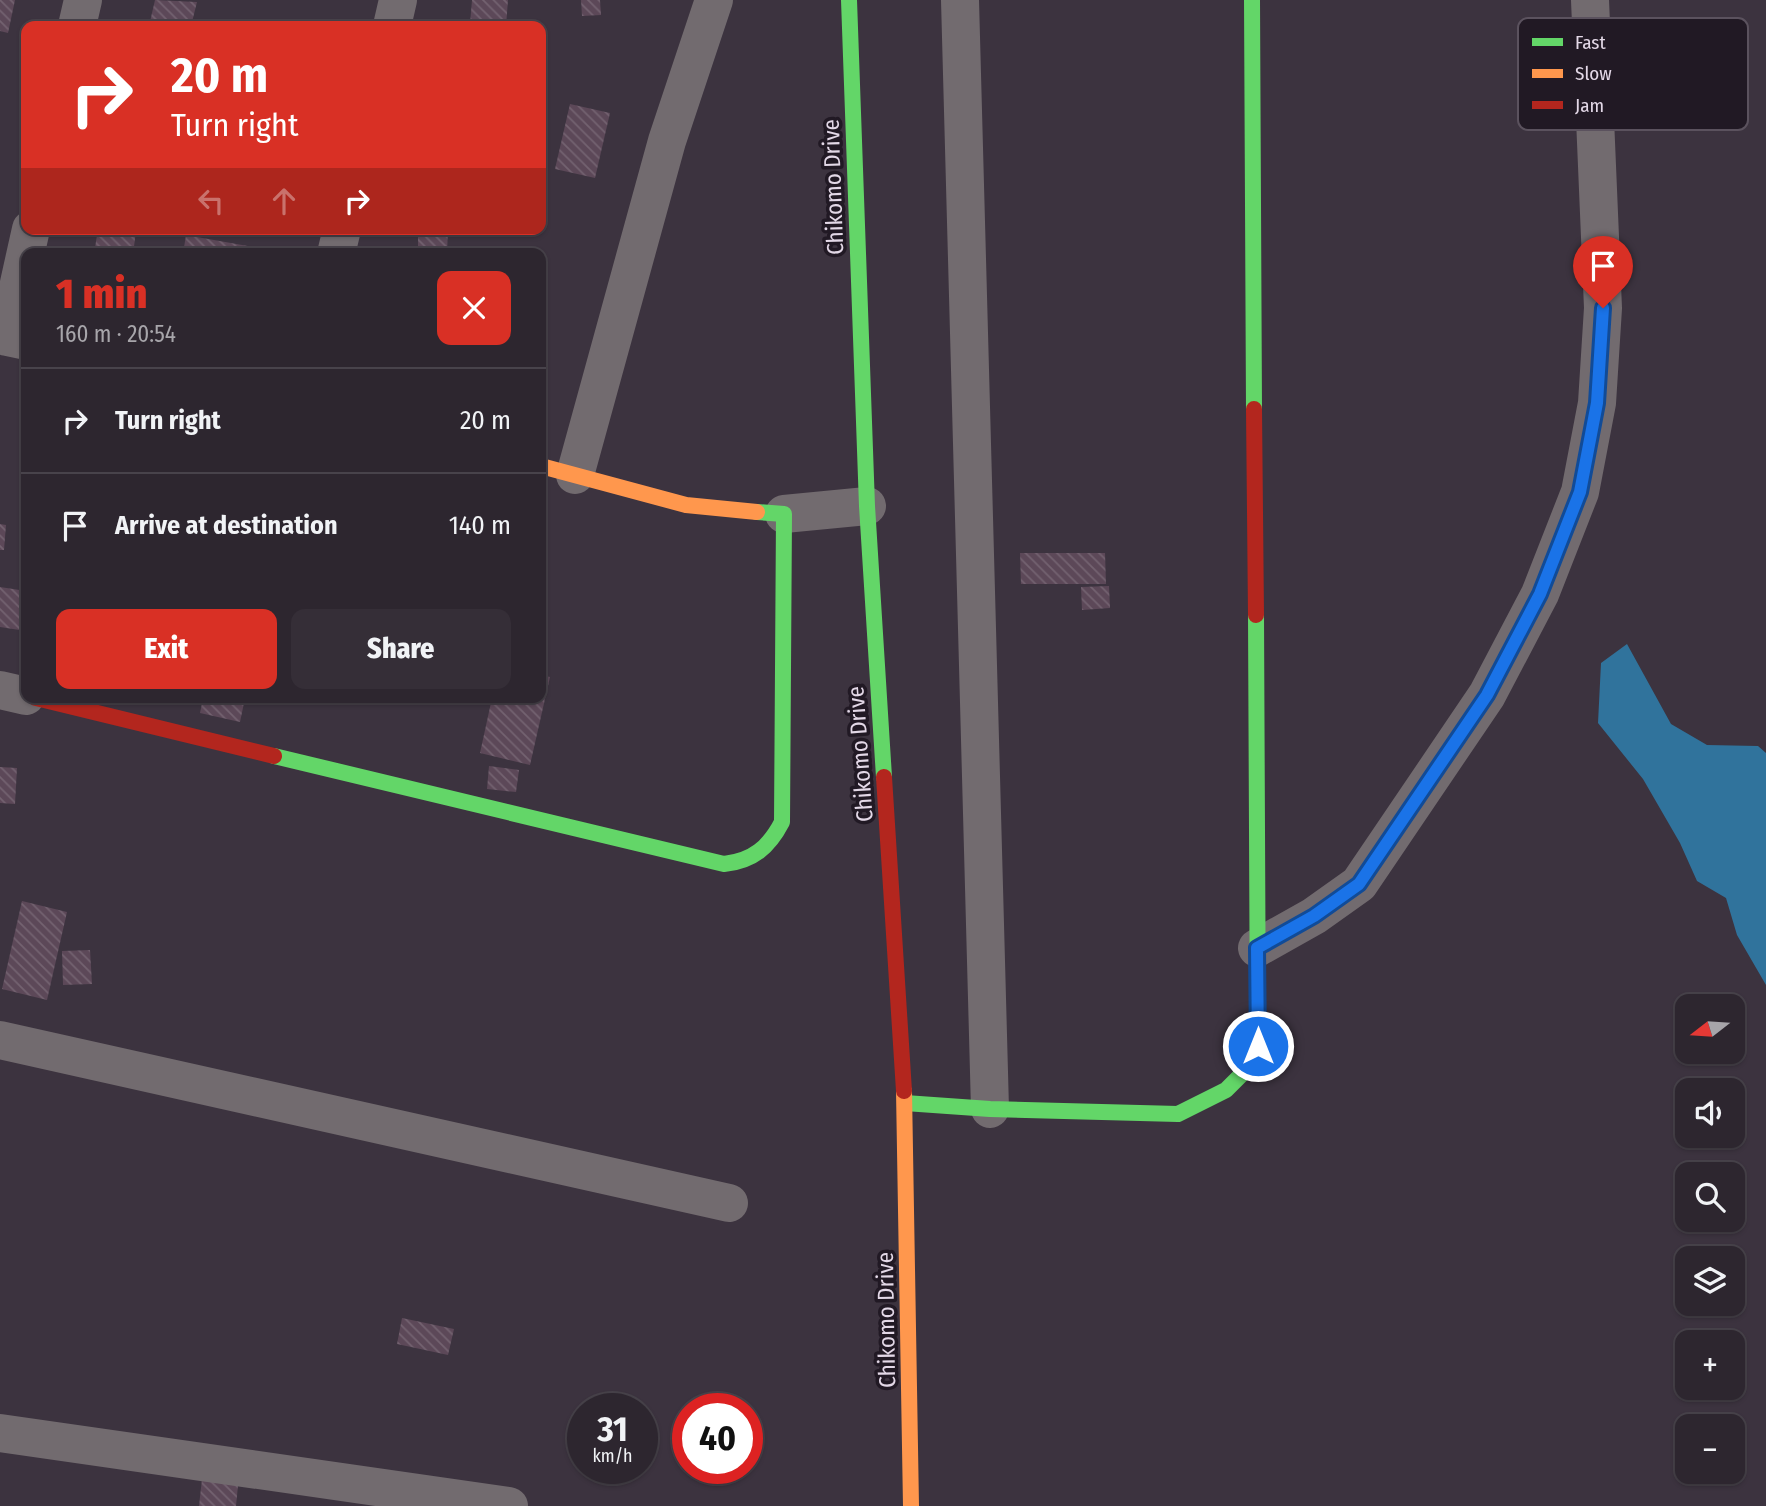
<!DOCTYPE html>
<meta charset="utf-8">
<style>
body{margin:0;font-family:"Fira Sans Condensed",sans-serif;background:#352e37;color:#f1f3f6;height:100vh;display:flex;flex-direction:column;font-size:26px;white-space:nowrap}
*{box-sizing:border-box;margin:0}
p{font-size:23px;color:#a7a5aa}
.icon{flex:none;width:38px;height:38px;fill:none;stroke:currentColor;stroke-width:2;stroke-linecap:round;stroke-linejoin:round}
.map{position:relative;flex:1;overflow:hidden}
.side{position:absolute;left:21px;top:248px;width:525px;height:455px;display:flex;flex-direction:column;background:#2d262f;border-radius:14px;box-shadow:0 2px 5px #0004,0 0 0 2px #48434b}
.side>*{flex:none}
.banner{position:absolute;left:21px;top:21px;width:525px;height:214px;border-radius:14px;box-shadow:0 2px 5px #0004,0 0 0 2px #48434b;background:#d93025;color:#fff;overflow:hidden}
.needle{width:46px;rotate:253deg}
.tools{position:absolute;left:1675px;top:994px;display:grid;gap:14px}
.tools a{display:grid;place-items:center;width:70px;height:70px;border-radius:14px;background:#2d262f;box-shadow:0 2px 5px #0004,0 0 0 2px #48434b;font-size:35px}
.speed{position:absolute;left:567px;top:1393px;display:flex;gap:14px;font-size:35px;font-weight:700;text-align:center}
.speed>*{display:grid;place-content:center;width:91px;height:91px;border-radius:50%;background:#2d262f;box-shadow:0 2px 5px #0004,0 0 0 2px #48434b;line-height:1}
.speed small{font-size:18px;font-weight:400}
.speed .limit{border:10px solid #d22;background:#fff;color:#111}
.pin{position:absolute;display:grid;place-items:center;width:60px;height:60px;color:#fff;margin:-72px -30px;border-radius:50% 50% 50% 0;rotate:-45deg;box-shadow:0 0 7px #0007}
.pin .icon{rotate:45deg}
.me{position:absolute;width:77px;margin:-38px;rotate:0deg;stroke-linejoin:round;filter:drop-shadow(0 0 5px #0008)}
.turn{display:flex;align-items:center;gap:24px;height:147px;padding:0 35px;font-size:32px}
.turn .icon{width:91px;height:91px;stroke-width:2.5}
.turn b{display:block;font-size:49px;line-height:60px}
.lanes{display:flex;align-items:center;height:66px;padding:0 35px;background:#0003;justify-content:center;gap:35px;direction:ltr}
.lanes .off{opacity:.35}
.round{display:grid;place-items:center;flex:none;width:74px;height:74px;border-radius:14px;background:#352e37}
.headline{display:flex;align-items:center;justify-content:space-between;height:119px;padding:0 35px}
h1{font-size:42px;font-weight:800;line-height:52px;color:#d93025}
.action{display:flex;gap:14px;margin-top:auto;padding:14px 35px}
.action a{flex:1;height:80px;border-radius:14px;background:#d93025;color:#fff;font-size:28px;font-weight:800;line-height:80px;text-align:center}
.action a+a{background:#352e37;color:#f1f3f6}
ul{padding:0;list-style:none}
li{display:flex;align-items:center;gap:21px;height:105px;padding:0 35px;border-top:2px solid #48434b}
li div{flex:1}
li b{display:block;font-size:26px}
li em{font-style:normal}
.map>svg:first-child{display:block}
.water{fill:#30739c}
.building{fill:url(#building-back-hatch)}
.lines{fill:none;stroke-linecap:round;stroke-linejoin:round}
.street{stroke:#726b6f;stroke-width:38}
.fast{stroke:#63d668;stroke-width:16}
.slow{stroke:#ff974d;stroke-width:16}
.jam{stroke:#b3261e;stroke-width:16}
.route-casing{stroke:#114b97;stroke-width:18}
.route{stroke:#1a73e8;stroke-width:12}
.labels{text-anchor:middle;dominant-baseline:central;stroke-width:7;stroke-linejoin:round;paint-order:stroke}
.street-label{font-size:23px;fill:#e3d8e7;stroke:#211924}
.key{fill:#211924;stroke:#5b525e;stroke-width:2}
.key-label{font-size:19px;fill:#e3d8e7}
</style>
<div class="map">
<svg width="1766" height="1506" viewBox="0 0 1766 1506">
<defs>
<pattern id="building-back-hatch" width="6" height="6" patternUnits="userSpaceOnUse" patternTransform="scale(1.75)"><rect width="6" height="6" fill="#5c4858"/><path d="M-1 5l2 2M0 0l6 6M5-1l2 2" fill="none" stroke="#736270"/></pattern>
</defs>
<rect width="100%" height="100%" fill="#3c333f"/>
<polygon class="water" points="1627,644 1671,724 1707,745 1758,746 1766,753 1766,985 1737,935 1726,898 1697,881 1680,843 1643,779 1598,723 1601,663"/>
<g class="building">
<polygon points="0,0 15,0 8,33 0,31"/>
<polygon points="155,0 197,2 191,26 149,26"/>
<polygon points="472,0 508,0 506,26 470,24"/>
<polygon points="581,0 600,0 601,15 582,16"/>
<polygon points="570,104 610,113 595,178 555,169"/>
<polygon points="98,229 136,231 133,254 94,254"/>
<polygon points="418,229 448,229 447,254 418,254"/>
<polygon points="186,235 282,252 282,254 183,254"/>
<polygon points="0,524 6,525 4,550 0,550"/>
<polygon points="1020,553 1105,553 1106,584 1021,584"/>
<polygon points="1109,586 1110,608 1082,610 1081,587"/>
<polygon points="0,587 26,591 26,631 0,627"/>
<polygon points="541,675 550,677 530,765 480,753 492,698 541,698"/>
<polygon points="203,698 245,698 240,722 200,713"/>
<polygon points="489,766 519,770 516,792 487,789"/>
<polygon points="0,767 17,768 15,804 0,803"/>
<polygon points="22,901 67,912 47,1000 2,989"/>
<polygon points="90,950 92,984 63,985 62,951"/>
<polygon points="402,1318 454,1329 448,1355 397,1344"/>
<polygon points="204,1461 240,1465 236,1506 199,1506"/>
</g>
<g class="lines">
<g class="street">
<polyline points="960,0 990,1109"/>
<polyline points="77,26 83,0"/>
<polyline points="392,26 398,0"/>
<polyline points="336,254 342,229"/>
<polyline points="26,341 7,337 31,229"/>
<polyline points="575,475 667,141 714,0"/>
<polyline points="784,514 867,506"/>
<polyline points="0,690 26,696"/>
<polyline points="1257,948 1314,916 1359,884 1487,695 1540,594 1580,492 1597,403 1603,308 1590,0"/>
<polyline points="0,1040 729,1203"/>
<polyline points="0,1433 509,1506"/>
</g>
<g class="fast">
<polyline points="849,0 867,506 884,777"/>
<polyline points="1252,0 1254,409"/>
<path d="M274,756l450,108c29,-3 45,-17 58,-42l2,-308 -27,-2"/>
<polyline points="905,1103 990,1109 1178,1114 1226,1090 1245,1071 1258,1046 1256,615"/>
</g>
<g class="slow">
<polyline points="541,466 686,505 757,512"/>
<polyline points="904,1091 911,1506"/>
</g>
<g class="jam">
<polyline points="1254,409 1256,615"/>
<polyline points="36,698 274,756"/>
<polyline points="884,777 904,1091"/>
</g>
</g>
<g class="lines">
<defs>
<polyline id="route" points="1258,1046 1257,948 1314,916 1359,884 1487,695 1540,594 1580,492 1597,403 1603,308"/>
</defs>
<use href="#route" class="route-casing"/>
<use href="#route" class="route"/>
</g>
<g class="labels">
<g class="street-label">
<text transform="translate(833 187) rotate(-92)">Chikomo Drive</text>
<text transform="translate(860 754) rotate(-94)">Chikomo Drive</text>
<text transform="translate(886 1320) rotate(-91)">Chikomo Drive</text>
</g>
</g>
<rect x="1518" y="18" width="230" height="112" rx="10" class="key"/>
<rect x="1532" y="38" width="31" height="8" fill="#63d668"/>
<rect x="1532" y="69" width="31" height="9" fill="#ff974d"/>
<rect x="1532" y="101" width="31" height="8" fill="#b3261e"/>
<g class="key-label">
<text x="1575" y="49">Fast</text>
<text x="1575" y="80">Slow</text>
<text x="1575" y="112">Jam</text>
</g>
</svg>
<div class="tools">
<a><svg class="needle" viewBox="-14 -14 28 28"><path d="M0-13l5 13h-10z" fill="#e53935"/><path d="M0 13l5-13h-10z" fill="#a7a5aa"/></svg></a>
<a><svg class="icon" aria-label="sound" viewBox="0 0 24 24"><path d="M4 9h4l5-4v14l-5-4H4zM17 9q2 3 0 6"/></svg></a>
<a><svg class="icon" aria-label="search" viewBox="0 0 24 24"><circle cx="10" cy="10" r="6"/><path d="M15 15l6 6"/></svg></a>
<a><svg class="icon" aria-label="layers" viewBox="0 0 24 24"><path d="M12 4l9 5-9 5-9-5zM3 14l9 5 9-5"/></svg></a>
<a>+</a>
<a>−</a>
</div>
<div class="speed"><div>31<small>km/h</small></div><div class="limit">40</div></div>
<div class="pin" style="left:1603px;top:308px;background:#d93025"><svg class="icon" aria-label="arrive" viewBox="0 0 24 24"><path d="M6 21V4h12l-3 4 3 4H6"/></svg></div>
<svg class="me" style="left:1258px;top:1046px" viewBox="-20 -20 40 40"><circle r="17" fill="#1a73e8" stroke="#fff" stroke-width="3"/><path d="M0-11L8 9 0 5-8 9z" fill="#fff"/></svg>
<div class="banner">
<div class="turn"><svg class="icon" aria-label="right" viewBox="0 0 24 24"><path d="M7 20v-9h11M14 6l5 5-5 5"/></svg><div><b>20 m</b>Turn right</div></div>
<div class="lanes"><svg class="icon off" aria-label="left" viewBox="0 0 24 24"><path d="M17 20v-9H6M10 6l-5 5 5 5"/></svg><svg class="icon off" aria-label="ahead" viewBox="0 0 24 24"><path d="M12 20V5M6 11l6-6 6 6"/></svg><svg class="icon" aria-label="right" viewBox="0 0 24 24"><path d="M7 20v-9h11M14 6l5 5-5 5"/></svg></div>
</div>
<section class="side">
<div class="headline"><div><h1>1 min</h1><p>160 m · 20:54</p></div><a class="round" style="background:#d93025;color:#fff"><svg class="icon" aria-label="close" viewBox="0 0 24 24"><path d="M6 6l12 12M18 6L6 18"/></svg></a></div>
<ul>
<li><svg class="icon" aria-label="right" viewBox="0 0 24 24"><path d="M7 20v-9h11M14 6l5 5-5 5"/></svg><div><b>Turn right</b></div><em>20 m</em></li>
<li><svg class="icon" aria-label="arrive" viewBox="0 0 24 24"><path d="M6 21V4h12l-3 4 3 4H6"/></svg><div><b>Arrive at destination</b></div><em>140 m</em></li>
</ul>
<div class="action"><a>Exit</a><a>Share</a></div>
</section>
</div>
